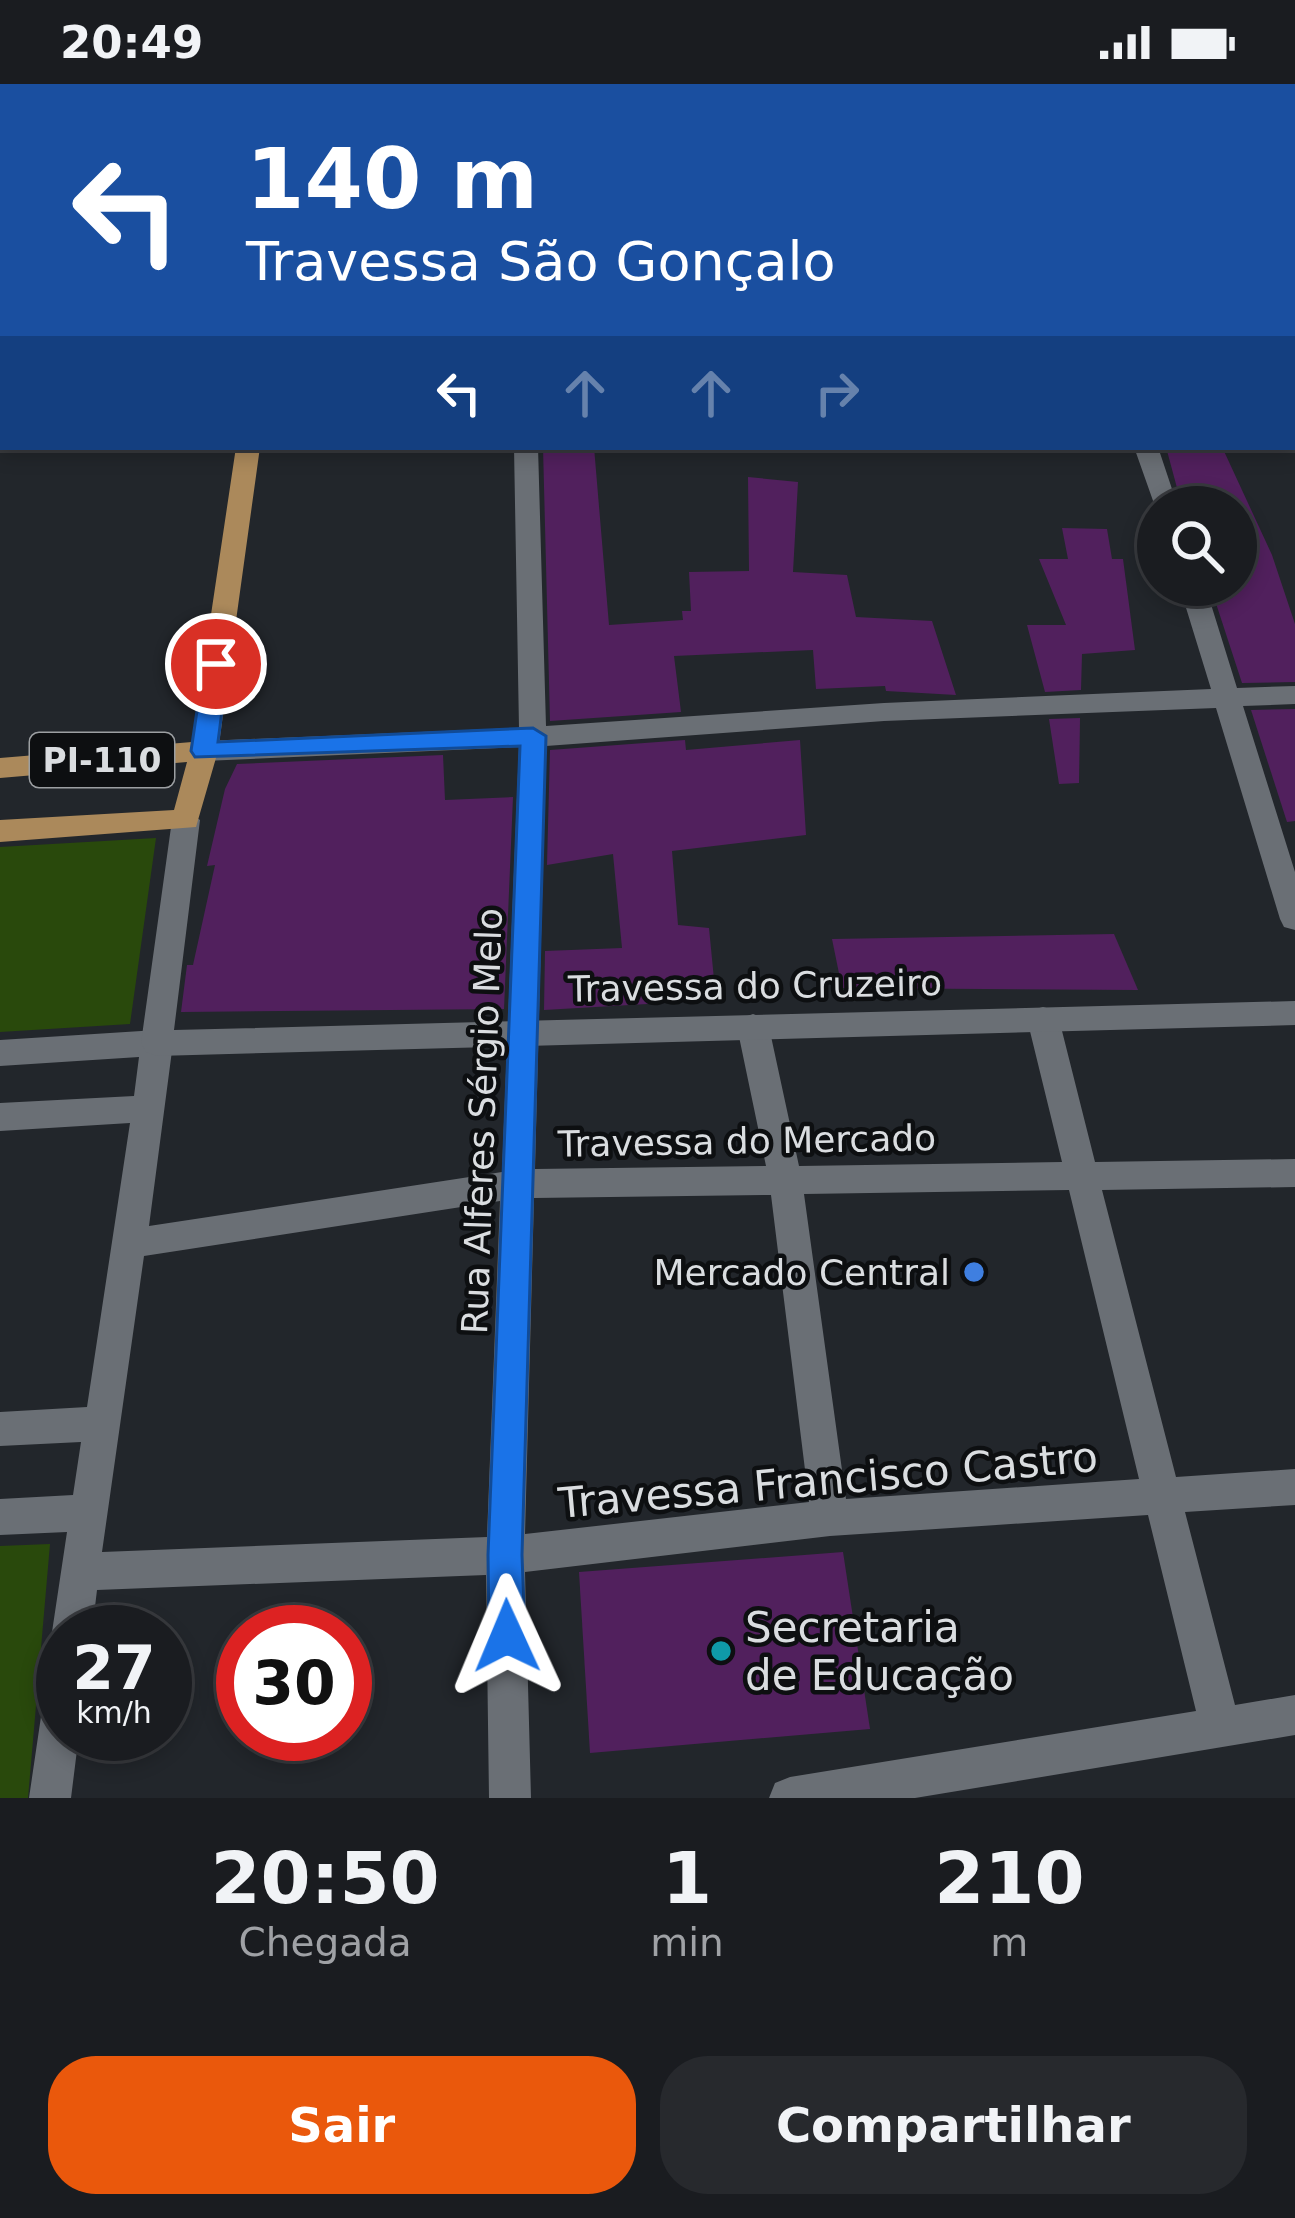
<!DOCTYPE html>
<html lang="pt">
<meta charset="utf-8">
<style>
body{margin:0;font-family:"DejaVu Sans",sans-serif;background:#27292d;color:#f1f3f6;height:100vh;display:flex;flex-direction:column;font-size:45px;white-space:nowrap}
*{box-sizing:border-box;margin:0}
p{font-size:39px;color:#9fa1a5}
.icon{flex:none;width:66px;height:66px;fill:none;stroke:currentColor;stroke-width:2;stroke-linecap:round;stroke-linejoin:round}
.map{position:relative;height:1714px;overflow:hidden}
.side{display:flex;flex-direction:column;background:#1a1c20;flex:1}
.side>*{flex:none}
.top-card{position:absolute;left:0px;top:0px;width:1296px;height:366px;box-shadow:0 6px 18px #0003,0 0 0 3px #383a3e;background:#1a4fa0;color:#fff;overflow:hidden}
.controls{position:absolute;left:1137px;top:402px;display:grid;gap:24px}
.controls a{display:grid;place-items:center;width:120px;height:120px;border-radius:50%;background:#1a1c20;box-shadow:0 6px 18px #0003,0 0 0 3px #383a3e;font-size:60px}
.speed{position:absolute;left:36px;top:1521px;display:flex;gap:24px;font-size:60px;font-weight:700;text-align:center}
.speed>*{display:grid;place-content:center;width:156px;height:156px;border-radius:50%;background:#1a1c20;box-shadow:0 6px 18px #0003,0 0 0 3px #383a3e;line-height:1}
.speed small{font-size:30px;font-weight:400}
.speed .limit{border:18px solid #d22;background:#fff;color:#111}
.pin{position:absolute;display:grid;place-items:center;width:102px;height:102px;color:#fff;margin:-51px;border:6px solid #fff;border-radius:50%;box-shadow:0 3px 12px #0007}
.me{position:absolute;width:132px;margin:-66px;rotate:359deg;stroke-linejoin:round;filter:drop-shadow(0 0 9px #0008)}
.turn{display:flex;align-items:center;gap:42px;height:252px;padding:0 48px;font-size:54px}
.turn .icon{width:156px;height:156px;stroke-width:2.5}
.turn b{display:block;font-size:84px;line-height:102px}
.lanes{display:flex;align-items:center;height:114px;padding:0 48px;background:#0003;justify-content:center;gap:60px;direction:ltr}
.lanes .off{opacity:.35}
.eta{display:flex;justify-content:space-evenly;align-items:center;height:204px;text-align:center}
.eta b{font-size:72px;font-weight:700;line-height:84px}
.primary-button{display:flex;gap:24px;margin-top:auto;padding:24px 48px}
.primary-button a{flex:1;height:138px;border-radius:48px;background:#ea580c;color:#fff;font-size:48px;font-weight:700;line-height:138px;text-align:center}
.primary-button a+a{background:#27292d;color:#f1f3f6}
.status{display:flex;justify-content:space-between;align-items:center;height:84px;padding:0 60px;background:#1a1c20;direction:ltr}
.status svg{height:33px;fill:currentColor}
.map>svg:first-child{display:block}
.green{fill:#29490c}
.lines{fill:none;stroke-linecap:round;stroke-linejoin:round}
.stream{stroke:#3967a7;stroke-width:9}
.building{fill:#51205d}
.minor{fill:#6a6f75;fill-rule:evenodd}
.tertiary{fill:#6a6f75;fill-rule:evenodd}
.primary{fill:#ab895b;fill-rule:evenodd}
.route{fill:#1a73e8;stroke:#114b97;stroke-width:3}
.shop-dot{fill:#3f7fe0;stroke:#0d0f11;stroke-width:4.5}
.culture-dot{fill:#0f9aa8;stroke:#0d0f11;stroke-width:4.5}
.labels{text-anchor:middle;dominant-baseline:central;stroke-width:9;stroke-linejoin:round;paint-order:stroke}
.shield{fill:#0d0f11;stroke:#9c9fa2;stroke-width:3}
.shield-label{font-size:33px;font-weight:bold;fill:#dadde0}
.street-label{font-size:36px;fill:#dadde0;stroke:#0d0f11}
.poi-label{font-size:36px;fill:#dadde0;stroke:#0d0f11;text-anchor:end}
.near-street-label{font-size:42px;fill:#dadde0;stroke:#0d0f11}
.near-poi-label{font-size:42px;fill:#dadde0;stroke:#0d0f11;text-anchor:start}
</style>
<div class="status"><b>20:49</b><svg viewBox="0 0 49 12"><path d="M0 12V9h3v3zM5 12V6h3v6zM10 12V3h3v9zM15 12V0h3v12zM26 1h20v11H26zM47 4h2v5h-2z"/></svg></div>
<div class="map">
<svg width="1295" height="1714" viewBox="0 0 1295 1714">
<rect width="100%" height="100%" fill="#22262b"/>
<g class="green">
<polygon points="156,754 130,940 0,948 0,763"/>
<polygon points="50,1460 28,1714 0,1714 0,1462"/>
</g>
<g class="lines">
<polyline class="stream" points="715,3 719,0"/>
</g>
<g class="building">
<polygon points="543,363 594,363 609,541 683,536 682,527 691,527 689,488 749,487 748,393 798,398 793,488 847,491 856,533 932,537 956,611 886,607 885,602 816,605 813,566 674,572 681,628 550,637"/>
<polygon points="1166,363 1223,365 1272,471 1295,540 1295,598 1242,599 1210,501 1236,501 1236,419 1180,415"/>
<polygon points="1062,444 1107,445 1112,475 1123,475 1135,566 1082,570 1081,606 1045,608 1027,541 1066,541 1039,475 1068,475"/>
<polygon points="1295,625 1295,737 1287,738 1251,626"/>
<polygon points="1080,634 1079,699 1059,700 1049,635"/>
<polygon points="685,656 686,666 800,656 806,751 672,767 678,841 709,844 716,916 544,926 545,867 622,864 613,770 547,781 550,666"/>
<polygon points="443,671 445,716 513,713 504,925 181,928 187,881 193,881 215,781 207,782 225,705 237,680"/>
<polygon points="1114,850 1138,906 842,904 832,855"/>
<polygon points="843,1468 870,1645 590,1669 579,1488"/>
</g>
<g class="lines">
<g class="minor">
<polygon points="17,0 35,0 36,3 18,3"/>
<polygon points="3,82 3,94 0,95 0,83"/>
<rect x="0" y="281" width="3" height="14"/>
<rect x="1293" y="315" width="2" height="14"/>
<path d="M514,363h24l8,279 338,-23 327,-14 -32,-104h26l32,103 58,-2v18l-52,2 52,166v58l-11,-3 -4,-8 -64,-211 -332,13 -338,25 -11,423 231,-3 -29,-139 5,-9 11,-4 11,4 5,9 30,139 263,-4 -35,-143 5,-9 11,-3 11,3 5,9 36,143 200,-3v28l-193,3 74,287 119,-8v36l-110,7 50,193 60,-10v40l-380,63h-146l6,-15 15,-6 406,-66 -48,-196 -318,21 -305,36 6,226h-42l-3,-223 -389,15 -5,42h-29v16l-5,-2 -6,-14 15,-100 -67,3v-36l73,-4 8,-53 -81,4v-34l87,-5 43,-284 -130,8v-28l134,-7 5,-39 -139,9v-26l157,-10 11,4 5,9 -24,183 353,-54 17,-425 -315,14 -14,-10 14,-10 315,-13zM1069,1106l70,289 -293,20 -42,-305zM771,1111l38,307 -284,32 9,-336zM500,1117l-13,336 -385,15 42,-296z"/>
<polygon points="1134,363 1158,363 1178,423 1158,423 1157,428"/>
<polygon points="63,1599 63,1650 79,1650 71,1714 29,1714 43,1619 49,1605"/>
</g>
<polygon class="tertiary" points="186,726 200,736 174,946 1295,917 1295,941 157,972 146,968 141,959 172,736"/>
<polygon class="primary" points="236,363 260,363 218,667 196,743 0,758 0,736 174,726 187,678 0,694 0,674 192,658"/>
</g>
<polygon class="route" points="216,572 228,580 218,658 533,644 546,652 522,1471 525,1552 519,1565 507,1570 494,1565 489,1552 488,1471 520,662 195,673 191,667 204,580"/>
<circle class="shop-dot" cx="974" cy="1188" r="12"/>
<circle class="culture-dot" cx="721" cy="1567" r="12"/>
<g class="labels">
<rect class="shield" x="30" y="649" width="144" height="54" rx="9"/>
<g class="shield-label">
<text x="102" y="676">PI-110</text>
</g>
<g class="street-label">
<text transform="translate(755 902) rotate(-1)">Travessa do Cruzeiro</text>
<text transform="translate(482 1037) rotate(-88)">Rua Alferes Sérgio Melo</text>
<text transform="translate(747 1057) rotate(-1)">Travessa do Mercado</text>
</g>
<g class="poi-label">
<text x="950" y="1188">Mercado Central</text>
</g>
<g class="near-street-label">
<text transform="translate(828 1396) rotate(-5)">Travessa Francisco Castro</text>
</g>
<g class="near-poi-label">
<text x="745" y="1543">Secretaria<tspan x="745" dy="48">de Educação</tspan></text>
</g>
</g>
</svg>
<div class="controls">
<a><svg class="icon" aria-label="search" viewBox="0 0 24 24"><circle cx="10" cy="10" r="6"/><path d="M15 15l6 6"/></svg></a>
</div>
<div class="speed"><div>27<small>km/h</small></div><div class="limit">30</div></div>
<div class="pin" style="left:216px;top:580px;background:#d93025"><svg class="icon" aria-label="arrive" viewBox="0 0 24 24"><path d="M6 21V4h12l-3 4 3 4H6"/></svg></div>
<svg class="me" style="left:507px;top:1552px" viewBox="-20 -20 40 40"><path d="M0-17L14 15 0 8-14 15z" fill="#1a73e8" stroke="#fff" stroke-width="4"/></svg>
<div class="top-card">
<div class="turn"><svg class="icon" aria-label="left" viewBox="0 0 24 24"><path d="M17 20v-9H6M10 6l-5 5 5 5"/></svg><div><b>140 m</b>Travessa São Gonçalo</div></div>
<div class="lanes"><svg class="icon" aria-label="left" viewBox="0 0 24 24"><path d="M17 20v-9H6M10 6l-5 5 5 5"/></svg><svg class="icon off" aria-label="ahead" viewBox="0 0 24 24"><path d="M12 20V5M6 11l6-6 6 6"/></svg><svg class="icon off" aria-label="ahead" viewBox="0 0 24 24"><path d="M12 20V5M6 11l6-6 6 6"/></svg><svg class="icon off" aria-label="right" viewBox="0 0 24 24"><path d="M7 20v-9h11M14 6l5 5-5 5"/></svg></div>
</div>
</div>
<section class="side">
<div class="eta">
<div><b>20:50</b><p>Chegada</p></div>
<div><b>1</b><p>min</p></div>
<div><b>210</b><p>m</p></div>
</div>
<div class="primary-button"><a>Sair</a><a>Compartilhar</a></div>
</section>
